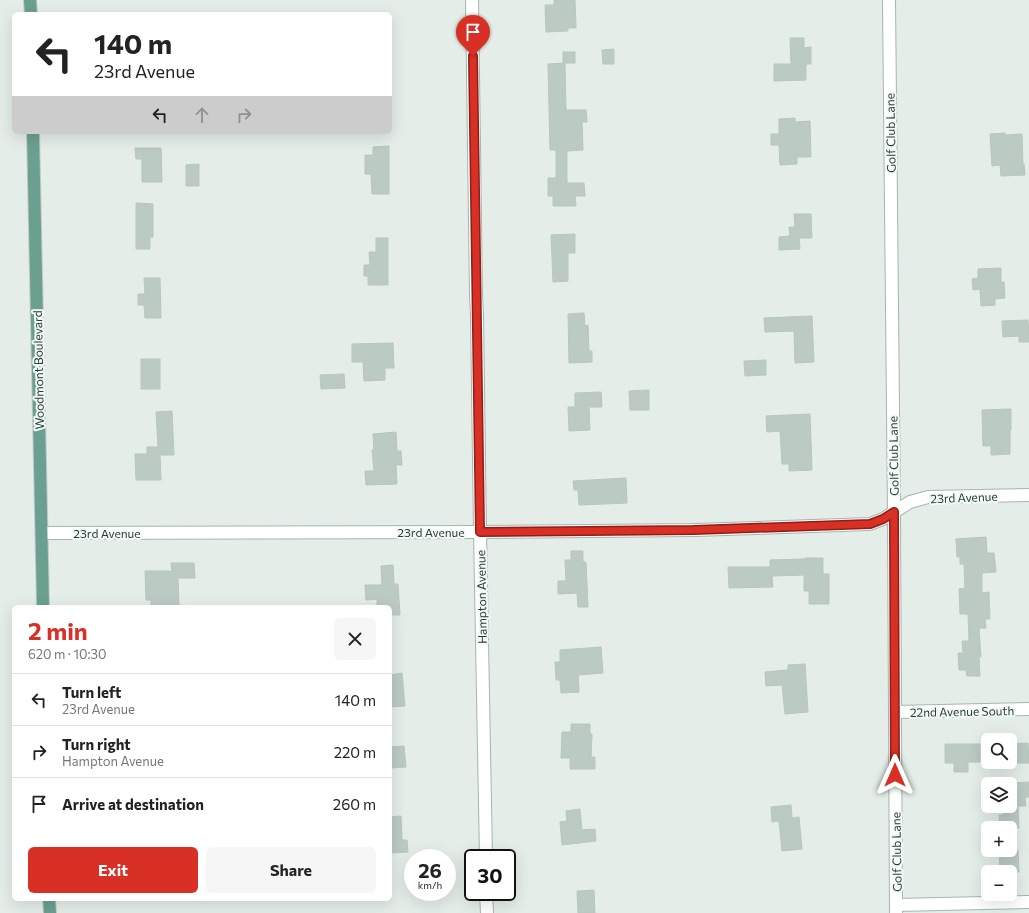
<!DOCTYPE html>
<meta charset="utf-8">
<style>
body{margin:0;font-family:Commissioner,sans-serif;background:#f6f6f6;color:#222;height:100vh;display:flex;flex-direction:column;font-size:15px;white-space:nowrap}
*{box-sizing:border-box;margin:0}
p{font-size:13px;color:#767676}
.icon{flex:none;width:22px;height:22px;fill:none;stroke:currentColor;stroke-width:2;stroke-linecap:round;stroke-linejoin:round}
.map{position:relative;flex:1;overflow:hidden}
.drawer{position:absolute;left:12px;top:605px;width:380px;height:296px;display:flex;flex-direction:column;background:#fff;border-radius:6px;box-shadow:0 4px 16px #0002}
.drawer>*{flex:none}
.banner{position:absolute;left:12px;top:12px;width:380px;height:122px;border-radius:6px;box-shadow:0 4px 16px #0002;background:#fff;color:#222;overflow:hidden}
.buttons{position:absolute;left:981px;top:733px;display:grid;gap:8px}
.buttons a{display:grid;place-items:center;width:36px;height:36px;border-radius:6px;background:#fff;box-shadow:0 4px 16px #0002;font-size:20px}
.speed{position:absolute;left:404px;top:849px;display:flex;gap:8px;font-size:20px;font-weight:700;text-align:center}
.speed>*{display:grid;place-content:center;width:52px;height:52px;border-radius:50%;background:#fff;box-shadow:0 4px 16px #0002;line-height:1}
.speed small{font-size:10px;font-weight:400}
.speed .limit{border:2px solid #111;border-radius:6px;background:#fff;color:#111}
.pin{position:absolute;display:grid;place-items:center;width:34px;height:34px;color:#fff;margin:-41px -17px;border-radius:50% 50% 50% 0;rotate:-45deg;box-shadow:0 0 4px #0007}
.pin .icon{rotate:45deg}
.me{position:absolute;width:44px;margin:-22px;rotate:0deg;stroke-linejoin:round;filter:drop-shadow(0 0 3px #0008)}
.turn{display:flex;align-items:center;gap:14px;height:84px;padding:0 16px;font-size:18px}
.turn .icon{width:52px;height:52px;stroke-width:2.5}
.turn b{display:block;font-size:28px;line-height:34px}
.lanes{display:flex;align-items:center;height:38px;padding:0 16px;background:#0003;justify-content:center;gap:20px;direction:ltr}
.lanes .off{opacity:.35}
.round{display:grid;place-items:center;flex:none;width:42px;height:42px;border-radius:6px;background:#f6f6f6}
.summary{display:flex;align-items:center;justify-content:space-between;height:68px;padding:0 16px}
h1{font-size:24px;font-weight:700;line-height:30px;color:#d93025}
.button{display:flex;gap:8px;margin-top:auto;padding:8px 16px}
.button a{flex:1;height:46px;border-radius:6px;background:#d93025;color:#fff;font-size:16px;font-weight:700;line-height:46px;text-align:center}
.button a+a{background:#f6f6f6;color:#222}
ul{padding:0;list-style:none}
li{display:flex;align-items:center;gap:12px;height:52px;padding:0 16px;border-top:1px solid #e0e0e0}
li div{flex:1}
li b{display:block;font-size:15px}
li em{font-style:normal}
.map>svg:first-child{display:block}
.building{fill:#bccac4;stroke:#b7c6bf}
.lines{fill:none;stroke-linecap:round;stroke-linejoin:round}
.minor-casing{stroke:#a7b5af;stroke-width:14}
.major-casing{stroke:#c2c9c7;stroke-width:14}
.minor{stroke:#fff;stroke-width:12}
.major{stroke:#6ba090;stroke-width:12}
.route-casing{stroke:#8d1f18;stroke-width:10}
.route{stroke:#d93025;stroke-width:7}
.labels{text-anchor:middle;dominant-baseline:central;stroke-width:4;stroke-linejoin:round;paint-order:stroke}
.street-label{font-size:12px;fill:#243e36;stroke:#f4f9f7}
</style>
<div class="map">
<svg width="1029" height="913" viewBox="0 0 1029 913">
<rect width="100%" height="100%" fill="#e4ede8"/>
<g class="building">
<polygon points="554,0 575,0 576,28 568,28 568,31 546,32 545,5 554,5"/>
<polygon points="790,38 804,38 804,48 811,47 811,64 806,64 806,80 774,81 774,64 791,64"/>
<polygon points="614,49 614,64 603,64 602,50"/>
<rect x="563" y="52" width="12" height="11"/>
<polygon points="565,63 566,110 586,110 587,122 582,122 583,150 567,151 567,183 584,183 585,196 575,196 576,206 553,206 553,196 548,196 548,178 556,178 556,150 550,150 548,64"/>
<polygon points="795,118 795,122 810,121 811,157 797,157 797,164 780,165 779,145 771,145 771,134 779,134 779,119"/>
<polygon points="1005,133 1005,135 1022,134 1023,164 1024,164 1025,175 1001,176 1000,165 992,166 990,134"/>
<polygon points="389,146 389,194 372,194 371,174 365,174 365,155 373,155 373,147"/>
<polygon points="135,148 161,148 162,182 142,182 142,159 136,159"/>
<polygon points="199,164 199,186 186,186 186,165"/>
<polygon points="136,203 153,204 153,237 150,237 150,249 136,249"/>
<polygon points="794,214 811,214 812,238 799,238 800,249 779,250 779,237 790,236 789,227 795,227"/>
<polygon points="575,234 575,253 568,253 568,281 553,282 551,235"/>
<polygon points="376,238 388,238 388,285 368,285 368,276 364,276 364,265 370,265 369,252 376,252"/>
<polygon points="1001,268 1001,282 1004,282 1005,298 995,299 995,305 981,306 980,289 973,290 972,279 978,278 978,269"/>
<polygon points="144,278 160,278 161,318 145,318 144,305 138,305 138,294 145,294"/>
<polygon points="584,313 585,326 588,325 589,351 592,351 592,362 569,363 568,314"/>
<polygon points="812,316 814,362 795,363 794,331 765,332 764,318"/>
<polygon points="1028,320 1029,342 1019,342 1019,336 1003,337 1002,321"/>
<polygon points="393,343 394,368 385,368 385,380 364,381 363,362 352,362 352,344"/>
<rect x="141" y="359" width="19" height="30"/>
<polygon points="766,360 766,375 745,376 744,361"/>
<polygon points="344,374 345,388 321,389 320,375"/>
<polygon points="649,390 649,410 630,410 629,391"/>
<polygon points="601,392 602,407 589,407 590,430 569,431 568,407 575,407 575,393"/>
<polygon points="1011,409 1011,430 1010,430 1010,454 991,455 991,446 983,446 982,410"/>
<polygon points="172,411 174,455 160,455 161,480 136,480 135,454 147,454 147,447 158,447 156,412"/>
<polygon points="810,414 812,470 789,471 789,464 782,464 780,431 767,432 766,416"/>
<polygon points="396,432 397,451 401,451 402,465 396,465 397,484 366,485 365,471 374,471 372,450 374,450 373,434"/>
<polygon points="626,478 627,503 579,505 578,490 574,490 573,481"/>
<polygon points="986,537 987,553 994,553 996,572 982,573 982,593 989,592 990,619 985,619 986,628 979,628 981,657 979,657 980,676 967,676 966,670 959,670 958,653 963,653 962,641 969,641 968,614 960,614 959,589 965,588 964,564 960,564 960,557 957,557 956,539"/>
<polygon points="571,551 583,551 583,562 586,562 588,607 578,607 577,593 558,594 558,581 566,581 565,560 571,560"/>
<polygon points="805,558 823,558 823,574 829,574 829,604 809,604 809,591 804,591 804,575 772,576 773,587 729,588 728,567 770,567 770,560 805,559"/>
<polygon points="171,563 194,563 195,578 178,578 179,607 151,607 151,600 146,600 145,571 172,571"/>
<polygon points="393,565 394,584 398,584 400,615 390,615 390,607 377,607 377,599 366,600 365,585 382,585 381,566"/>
<polygon points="601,647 603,673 578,675 579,692 561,693 560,680 556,680 555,662 560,662 560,650"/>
<polygon points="805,664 808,712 785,714 782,685 766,686 765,672 788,670 788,665"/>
<polygon points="402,673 405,706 390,707 390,675"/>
<polygon points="571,724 590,724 590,734 592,734 591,757 595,757 595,769 570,769 570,758 561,758 562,732 571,732"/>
<polygon points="1028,743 1029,763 1010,763 1010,744"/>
<polygon points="945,744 980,744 980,762 968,762 968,772 954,772 954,763 945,763"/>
<polygon points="404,746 406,767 390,768 390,747"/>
<polygon points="1029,782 1029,797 1025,797 1026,806 1018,806 1019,828 1000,828 999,815 1003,815 1003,806 1010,806 1010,783"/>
<polygon points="791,805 792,818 799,817 802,849 782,851 779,821 772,822 771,807"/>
<polygon points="580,809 582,830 595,829 596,841 562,845 560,822 567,821 566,811"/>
<polygon points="401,816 402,840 407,840 408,852 390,853 390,817"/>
<polygon points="999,850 1018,850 1019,872 1000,872"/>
<polygon points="594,890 595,913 578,913 577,891"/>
</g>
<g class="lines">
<defs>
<g id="minor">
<polyline points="472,0 476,295 477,315 480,532 486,858"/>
<polyline points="889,0 894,512 896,913"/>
<polyline points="42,533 480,532 695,530 870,524 883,519 910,502 928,497 1029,495"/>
<polyline points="895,712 1029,709"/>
<polyline points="486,892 487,913"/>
<polyline points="896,905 1029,902"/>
</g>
<g id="major">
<polyline points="30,0 31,14"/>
<polyline points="33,132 43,607"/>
<polyline points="49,899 50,913"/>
</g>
</defs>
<use href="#minor" class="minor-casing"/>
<use href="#major" class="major-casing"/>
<use href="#minor" class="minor"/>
<use href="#major" class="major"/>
</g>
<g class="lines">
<defs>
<polyline id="route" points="473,56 480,532 694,530 870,524 883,519 894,512 895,775"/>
</defs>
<use href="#route" class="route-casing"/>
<use href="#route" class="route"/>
</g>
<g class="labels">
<g class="street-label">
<text transform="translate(890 133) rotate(-91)">Golf Club Lane</text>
<text transform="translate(38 370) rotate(-91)">Woodmont Boulevard</text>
<text transform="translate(893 456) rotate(-91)">Golf Club Lane</text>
<text transform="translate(964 497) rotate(-2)">23rd Avenue</text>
<text x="431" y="532">23rd Avenue</text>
<text x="107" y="533">23rd Avenue</text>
<text transform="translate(481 597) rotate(-91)">Hampton Avenue</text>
<text transform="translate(962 711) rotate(-1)">22nd Avenue South</text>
<text transform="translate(896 852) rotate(-91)">Golf Club Lane</text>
</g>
</g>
</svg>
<div class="buttons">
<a><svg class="icon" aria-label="search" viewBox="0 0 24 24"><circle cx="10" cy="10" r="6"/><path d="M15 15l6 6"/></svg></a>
<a><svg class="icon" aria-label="layers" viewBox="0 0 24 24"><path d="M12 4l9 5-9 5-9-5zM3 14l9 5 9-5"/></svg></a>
<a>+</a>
<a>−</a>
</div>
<div class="speed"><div>26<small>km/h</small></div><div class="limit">30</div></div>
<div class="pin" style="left:473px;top:56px;background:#d93025"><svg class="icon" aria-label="arrive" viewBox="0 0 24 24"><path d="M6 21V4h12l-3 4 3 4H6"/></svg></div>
<svg class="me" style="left:895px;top:775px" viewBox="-20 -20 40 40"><path d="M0-17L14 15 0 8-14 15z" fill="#d93025" stroke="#fff" stroke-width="4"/></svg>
<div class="banner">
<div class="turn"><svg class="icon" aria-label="left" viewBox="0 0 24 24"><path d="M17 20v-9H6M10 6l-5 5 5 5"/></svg><div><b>140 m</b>23rd Avenue</div></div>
<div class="lanes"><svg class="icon" aria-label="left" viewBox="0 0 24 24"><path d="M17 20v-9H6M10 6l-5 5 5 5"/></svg><svg class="icon off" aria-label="ahead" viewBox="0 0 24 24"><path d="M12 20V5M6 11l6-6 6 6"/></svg><svg class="icon off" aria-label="right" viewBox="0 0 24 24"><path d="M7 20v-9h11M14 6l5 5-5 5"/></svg></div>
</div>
<section class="drawer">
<div class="summary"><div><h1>2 min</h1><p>620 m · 10:30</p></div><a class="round"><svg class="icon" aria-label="close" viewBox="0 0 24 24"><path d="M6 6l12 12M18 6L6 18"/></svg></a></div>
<ul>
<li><svg class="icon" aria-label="left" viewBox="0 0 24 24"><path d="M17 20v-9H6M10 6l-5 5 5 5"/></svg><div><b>Turn left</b><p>23rd Avenue</p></div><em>140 m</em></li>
<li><svg class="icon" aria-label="right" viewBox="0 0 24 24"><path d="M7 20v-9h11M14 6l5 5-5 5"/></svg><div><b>Turn right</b><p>Hampton Avenue</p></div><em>220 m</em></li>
<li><svg class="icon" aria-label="arrive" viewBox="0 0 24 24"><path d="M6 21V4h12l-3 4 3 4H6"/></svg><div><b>Arrive at destination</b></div><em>260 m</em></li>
</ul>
<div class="button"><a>Exit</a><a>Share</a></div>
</section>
</div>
